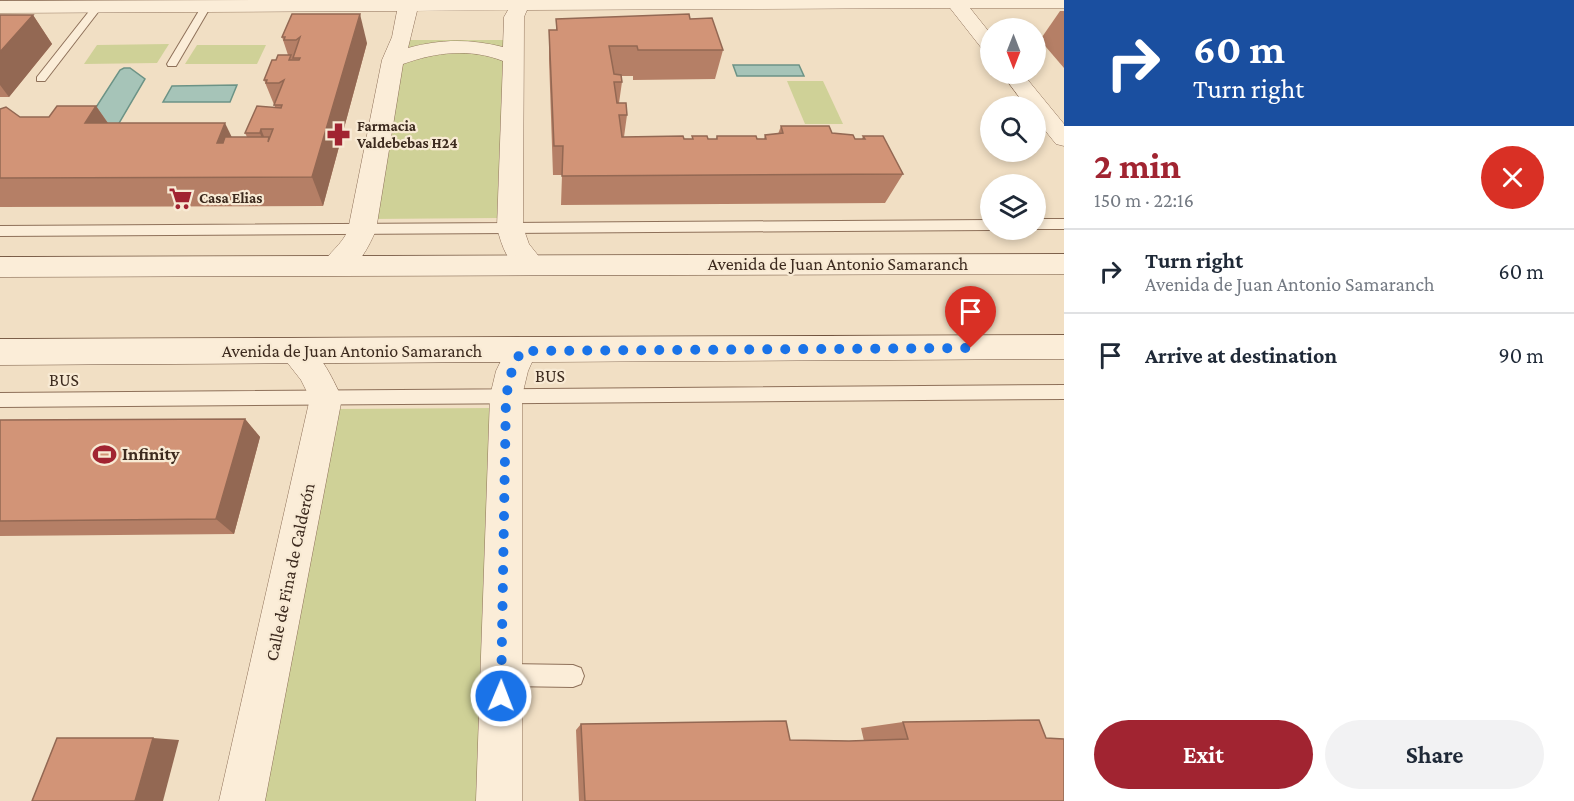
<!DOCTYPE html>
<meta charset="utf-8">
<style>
body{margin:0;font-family:"Crimson Pro",serif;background:#f2f2f3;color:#1f2937;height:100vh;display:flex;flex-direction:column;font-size:22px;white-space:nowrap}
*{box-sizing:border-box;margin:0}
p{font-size:20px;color:#747a83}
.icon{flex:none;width:33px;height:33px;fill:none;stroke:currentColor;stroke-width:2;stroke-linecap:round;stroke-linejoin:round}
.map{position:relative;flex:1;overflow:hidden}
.side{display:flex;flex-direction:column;background:#fff;width:510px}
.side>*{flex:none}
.banner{background:#1a4fa0;color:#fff;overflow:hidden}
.needle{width:39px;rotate:180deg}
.buttons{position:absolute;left:980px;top:18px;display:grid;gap:12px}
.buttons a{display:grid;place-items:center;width:66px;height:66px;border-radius:50%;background:#fff;box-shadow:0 3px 9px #0003;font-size:30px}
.pin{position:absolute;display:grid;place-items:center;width:51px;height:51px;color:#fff;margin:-62px -26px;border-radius:50% 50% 50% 0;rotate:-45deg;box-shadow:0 0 6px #0007}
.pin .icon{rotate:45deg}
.me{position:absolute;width:66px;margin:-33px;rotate:1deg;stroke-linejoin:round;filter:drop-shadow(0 0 4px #0008)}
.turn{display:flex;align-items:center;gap:21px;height:126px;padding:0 30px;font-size:27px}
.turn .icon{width:78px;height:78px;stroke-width:2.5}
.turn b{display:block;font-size:42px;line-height:51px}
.round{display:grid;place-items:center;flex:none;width:63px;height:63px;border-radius:32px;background:#f2f2f3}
.overview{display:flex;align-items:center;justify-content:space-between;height:102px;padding:0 30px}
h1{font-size:36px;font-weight:700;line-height:45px;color:#a12431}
.button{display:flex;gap:12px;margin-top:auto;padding:12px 30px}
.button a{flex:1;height:69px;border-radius:36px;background:#a12431;color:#fff;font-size:24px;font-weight:700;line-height:69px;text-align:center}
.button a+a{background:#f2f2f3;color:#1f2937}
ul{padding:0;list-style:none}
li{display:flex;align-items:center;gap:18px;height:84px;padding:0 30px;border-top:2px solid #e0e1e3}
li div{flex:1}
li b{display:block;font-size:22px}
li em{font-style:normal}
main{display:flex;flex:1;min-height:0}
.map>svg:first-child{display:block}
.green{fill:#cfd197}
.water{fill:#a6c4b8;stroke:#6c9386;stroke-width:1.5}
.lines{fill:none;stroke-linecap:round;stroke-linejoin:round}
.lane-casing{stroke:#8e7059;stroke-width:2}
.street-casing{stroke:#8e7059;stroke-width:1}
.secondary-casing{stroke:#6f513c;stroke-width:1}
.lane{fill:#fbedd8;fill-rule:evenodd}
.street{fill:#fbedd8;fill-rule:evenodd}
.secondary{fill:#fbedd8;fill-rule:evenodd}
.wall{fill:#b57f66}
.shaded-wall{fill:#936853}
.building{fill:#d29477;stroke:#936853;stroke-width:1.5}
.route{stroke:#1a73e8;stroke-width:10;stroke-dasharray:0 18}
.labels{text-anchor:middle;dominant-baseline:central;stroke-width:4.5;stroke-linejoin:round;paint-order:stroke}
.far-poi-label{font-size:15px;font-weight:bold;fill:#3c2a1e;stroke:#f8ead4;text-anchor:start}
.street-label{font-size:18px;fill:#3c2a1e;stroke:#f8ead4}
.poi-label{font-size:18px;font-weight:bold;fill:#3c2a1e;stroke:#f8ead4;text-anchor:start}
</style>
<main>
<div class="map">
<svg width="1064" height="801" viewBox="0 0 1064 801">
<rect width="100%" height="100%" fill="#f1dfc4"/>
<g class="green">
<polygon points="407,40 504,40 497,218 370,219"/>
<polygon points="169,44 157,63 84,64 97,45"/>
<polygon points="197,45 266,45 257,64 185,64"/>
<polygon points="787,81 823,81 843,124 805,124"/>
<polygon points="493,408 479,801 255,801 334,409"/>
</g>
<g class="water">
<polygon points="733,65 799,65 804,76 737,76"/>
<polygon points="124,68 130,68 145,79 118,125 109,128 91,115 120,70"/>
<polygon points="237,85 230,102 163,102 172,86"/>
</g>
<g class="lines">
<defs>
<g id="lane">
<polygon points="203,4 211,6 176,66 168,66 167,64"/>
<polygon points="94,5 102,7 45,81 37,81 37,77"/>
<rect x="1035" y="219" width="29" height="10"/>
<polygon points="990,220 990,230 0,236 0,226"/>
<polygon points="1064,385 1064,399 0,407 0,393"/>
<polygon points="502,664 573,665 581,668 584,676 581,684 573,687 502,686 494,683 491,675 494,667"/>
</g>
<g id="street">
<path d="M263,0h801v8h-94l20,25v19l-7,-2 -33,-42 -423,2 -3,7 -1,210 6,17 16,20 -4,7c-28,9 -39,-22 -44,-44l6,-166c-33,-13 -67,-9 -100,3l-27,166c-9,21 -24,51 -51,43l-4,-7c8,-14 21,-21 27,-36l34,-170 10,-23 5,-26 -397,2v-12zM508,10l-4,7 -1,30c-33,-8 -62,-8 -95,1l9,-37z"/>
<polygon points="1002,74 1023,74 1064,124 1064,146 1056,144 1035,118 1035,106 1026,106"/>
<polygon points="521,338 532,342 537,351 528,371 522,396 522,801 476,801 490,396 496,371 510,342"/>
<path d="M295,339c25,9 36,37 47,59l-77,403h-46l91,-403 -9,-18 -22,-28 5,-9z"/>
</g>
<g id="secondary">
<polygon points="1064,254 1064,274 0,277 0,257"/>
<polygon points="1064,335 1064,359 0,365 0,339"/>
</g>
</defs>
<use href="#lane" class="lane-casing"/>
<use href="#street" class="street-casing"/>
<use href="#secondary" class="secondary-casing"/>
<use href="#lane" class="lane"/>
<use href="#street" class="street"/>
<use href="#secondary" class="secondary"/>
</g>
<g class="wall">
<polygon points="1060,11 1064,11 1064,68 1040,40"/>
<polygon points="0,15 33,15 52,44 9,97 0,97"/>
<polygon points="556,19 690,19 723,50 715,79 633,80 633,76 621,76 622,82 619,103 627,115 624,137 692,139 692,136 708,139 716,139 717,136 764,139 765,135 778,134 781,126 832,133 855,139 862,139 863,136 903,174 885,203 561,205 562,175 553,175 549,59 549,30 556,30"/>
<polygon points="282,37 367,43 323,206 0,207 0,109 20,117 49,117 96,106 108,123 232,137 247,137 245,133 275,107 264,80 276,60 288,55"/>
<polygon points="245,419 260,437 234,534 0,536 0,420"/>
<polygon points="903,722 1046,738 1064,801 579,801 576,730 581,724 790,740 849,741 864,741 861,728"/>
</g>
<g class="shaded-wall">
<polygon points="360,14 367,43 323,206 312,177"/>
<polygon points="33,15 52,44 9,97 0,85 0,52"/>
<polygon points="96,106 116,135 85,123"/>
<polygon points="225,123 239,152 217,143"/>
<polygon points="261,129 273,159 272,163 260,133"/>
<polygon points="245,419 260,437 234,534 216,519"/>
<polygon points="153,738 179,740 163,801 135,801"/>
</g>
<g class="building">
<polygon points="292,14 360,14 312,177 0,178 0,109 6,107 20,117 49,117 57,106 96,106 85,123 225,123 217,143 223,143 225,137 269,137 268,142 273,129 261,129 260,133 245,133 257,106 281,108 282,105 274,105 284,80 279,83 266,83 267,80 264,80 272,60 276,60 278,55 291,55 289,60 299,60 300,58 293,58 300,37 296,40 284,40 285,37 282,37"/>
<polygon points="689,14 690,19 712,18 723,50 638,50 637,46 609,46 614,74 621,75 622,82 614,82 617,103 626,103 627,115 619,115 622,137 683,136 684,139 693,139 692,136 707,136 708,139 717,139 717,136 756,136 757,139 766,139 765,135 783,133 781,126 829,126 832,133 853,135 855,139 865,139 863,136 883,136 903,174 562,176 563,146 554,146 549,30 557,30 556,19"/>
<polygon points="0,15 33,15 0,52"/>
<polygon points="245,419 216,519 0,521 0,420"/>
<polygon points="1039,720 1046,738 1064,739 1064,801 585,801 581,724 786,721 790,740 849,741 908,739 903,722"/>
<polygon points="57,738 153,738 135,801 32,801"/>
</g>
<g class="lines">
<polyline class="route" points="501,696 506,396 512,370 521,351 971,348"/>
</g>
<defs>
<symbol id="pharmacy-bare" viewBox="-9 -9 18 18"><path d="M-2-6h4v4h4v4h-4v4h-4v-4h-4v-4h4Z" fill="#a12431" stroke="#f8ead4" stroke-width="2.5" paint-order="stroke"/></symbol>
<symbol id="supermarket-bare" viewBox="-9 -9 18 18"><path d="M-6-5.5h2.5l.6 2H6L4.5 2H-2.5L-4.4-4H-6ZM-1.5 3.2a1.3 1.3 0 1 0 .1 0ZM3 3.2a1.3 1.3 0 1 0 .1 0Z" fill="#a12431" stroke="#f8ead4" stroke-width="2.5" paint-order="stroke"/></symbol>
<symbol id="stadium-bare" viewBox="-9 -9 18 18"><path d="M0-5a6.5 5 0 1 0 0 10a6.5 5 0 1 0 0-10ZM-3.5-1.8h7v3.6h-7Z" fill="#a12431" stroke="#f8ead4" stroke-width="2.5" paint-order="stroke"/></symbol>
</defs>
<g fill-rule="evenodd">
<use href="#pharmacy-bare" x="322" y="118" width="33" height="33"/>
<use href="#supermarket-bare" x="164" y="182" width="33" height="33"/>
<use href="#stadium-bare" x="88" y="438" width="33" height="33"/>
</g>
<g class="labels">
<g class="far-poi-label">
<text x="357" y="126">Farmacia<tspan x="357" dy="17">Valdebebas H24</tspan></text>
<text x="199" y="198">Casa Elias</text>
</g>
<g class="street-label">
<text x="838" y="264">Avenida de Juan Antonio Samaranch</text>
<text x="352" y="351">Avenida de Juan Antonio Samaranch</text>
<text x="550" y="376">BUS</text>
<text x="64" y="380">BUS</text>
<text transform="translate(290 572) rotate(-78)">Calle de Fina de Calderón</text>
</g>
<g class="poi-label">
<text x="122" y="454">Infinity</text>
</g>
</g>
</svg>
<div class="buttons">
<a><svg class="needle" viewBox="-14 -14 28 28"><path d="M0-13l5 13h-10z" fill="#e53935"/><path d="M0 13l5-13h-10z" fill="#747a83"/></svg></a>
<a><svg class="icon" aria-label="search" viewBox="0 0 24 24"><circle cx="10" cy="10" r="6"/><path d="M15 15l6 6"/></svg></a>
<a><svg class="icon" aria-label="layers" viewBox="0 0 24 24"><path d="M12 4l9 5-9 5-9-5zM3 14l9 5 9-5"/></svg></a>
</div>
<div class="pin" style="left:971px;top:348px;background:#d93025"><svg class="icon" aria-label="arrive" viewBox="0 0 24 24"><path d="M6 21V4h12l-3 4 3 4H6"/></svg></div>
<svg class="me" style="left:501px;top:696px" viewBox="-20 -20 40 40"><circle r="17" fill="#1a73e8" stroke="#fff" stroke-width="3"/><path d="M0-11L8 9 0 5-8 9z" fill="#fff"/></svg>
</div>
<section class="side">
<div class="banner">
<div class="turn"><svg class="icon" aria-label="right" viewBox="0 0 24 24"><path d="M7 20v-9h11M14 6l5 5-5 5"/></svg><div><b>60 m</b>Turn right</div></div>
</div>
<div class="overview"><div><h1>2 min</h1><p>150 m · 22:16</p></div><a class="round" style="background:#d93025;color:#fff"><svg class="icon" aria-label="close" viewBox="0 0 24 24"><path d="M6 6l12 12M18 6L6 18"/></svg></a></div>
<ul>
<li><svg class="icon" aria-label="right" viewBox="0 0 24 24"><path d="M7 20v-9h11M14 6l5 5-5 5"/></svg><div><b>Turn right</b><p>Avenida de Juan Antonio Samaranch</p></div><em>60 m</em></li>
<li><svg class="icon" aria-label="arrive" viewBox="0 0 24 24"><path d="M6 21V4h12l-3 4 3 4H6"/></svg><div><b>Arrive at destination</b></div><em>90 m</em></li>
</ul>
<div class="button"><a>Exit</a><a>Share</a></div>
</section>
</main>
